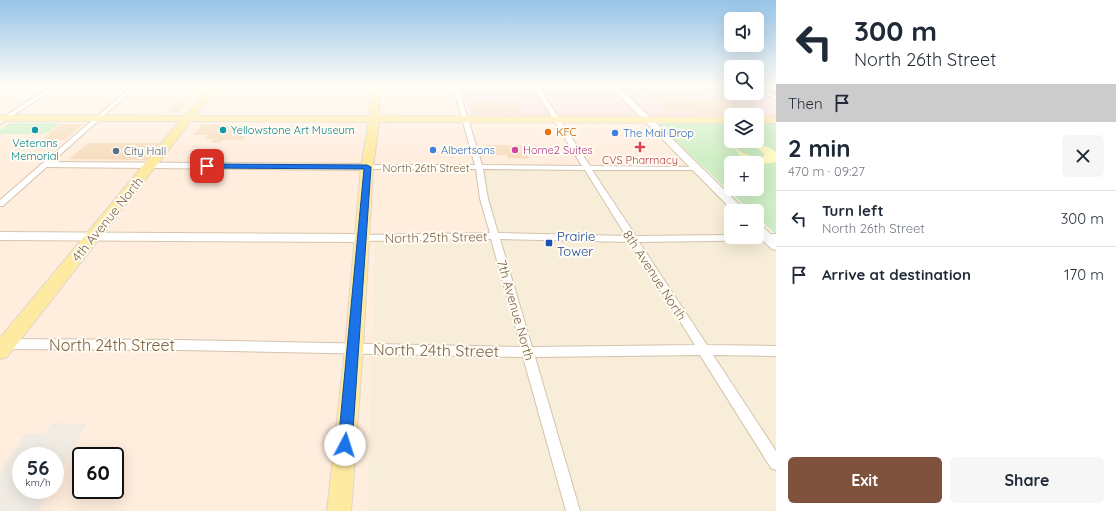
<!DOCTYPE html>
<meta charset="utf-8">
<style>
body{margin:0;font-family:Quicksand,sans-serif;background:#f6f6f7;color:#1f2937;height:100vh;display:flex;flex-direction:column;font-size:15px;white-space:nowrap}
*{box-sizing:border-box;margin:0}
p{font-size:13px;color:#747a83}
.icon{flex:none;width:22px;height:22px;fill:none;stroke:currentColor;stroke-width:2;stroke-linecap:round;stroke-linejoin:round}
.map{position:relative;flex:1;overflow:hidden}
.details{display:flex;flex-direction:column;background:#fff;width:340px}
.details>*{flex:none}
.hud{background:#fff;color:#1f2937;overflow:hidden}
.controls{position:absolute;left:724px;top:12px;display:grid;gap:8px}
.controls a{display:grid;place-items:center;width:40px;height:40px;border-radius:6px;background:#fff;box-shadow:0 4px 16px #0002;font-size:20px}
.speed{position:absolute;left:12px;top:447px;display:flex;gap:8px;font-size:20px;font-weight:700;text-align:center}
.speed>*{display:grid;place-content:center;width:52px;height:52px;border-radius:50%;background:#fff;box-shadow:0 4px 16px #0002;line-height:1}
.speed small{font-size:10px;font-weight:400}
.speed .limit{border:2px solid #111;border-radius:6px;background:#fff;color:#111}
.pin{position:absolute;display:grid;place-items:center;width:34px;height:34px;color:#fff;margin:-17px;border-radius:8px;box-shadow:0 2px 6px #0006}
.me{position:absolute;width:44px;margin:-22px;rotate:5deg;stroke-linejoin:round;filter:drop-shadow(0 0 3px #0008)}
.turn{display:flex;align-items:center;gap:14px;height:84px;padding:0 12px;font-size:18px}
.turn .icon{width:52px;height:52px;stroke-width:2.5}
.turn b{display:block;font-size:28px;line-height:34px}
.then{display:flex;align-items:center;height:38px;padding:0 12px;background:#0003;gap:8px;font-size:15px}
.round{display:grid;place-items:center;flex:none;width:42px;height:42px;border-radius:6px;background:#f6f6f7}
.overview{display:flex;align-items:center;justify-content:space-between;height:68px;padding:0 12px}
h1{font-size:24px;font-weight:700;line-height:30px}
.primary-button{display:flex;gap:8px;margin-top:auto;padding:8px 12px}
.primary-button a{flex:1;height:46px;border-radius:6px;background:#7e523d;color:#fff;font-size:16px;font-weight:700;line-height:46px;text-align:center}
.primary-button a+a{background:#f6f6f7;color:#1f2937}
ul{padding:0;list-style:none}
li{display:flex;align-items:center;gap:12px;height:56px;padding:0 12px;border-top:1px solid #e0e1e3}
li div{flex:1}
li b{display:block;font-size:15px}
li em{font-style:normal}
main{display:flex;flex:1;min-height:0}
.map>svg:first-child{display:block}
.residential{fill:#f7edd8}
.commercial{fill:#ffedde;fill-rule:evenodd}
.industrial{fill:#f0ebe3}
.medical{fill:#fddddc}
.green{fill:#d0efc6;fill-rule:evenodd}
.sand{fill:#fffbc4;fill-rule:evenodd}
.building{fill:#f7ddbf}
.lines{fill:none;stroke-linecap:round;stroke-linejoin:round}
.street-casing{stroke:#d3c3ad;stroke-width:2}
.secondary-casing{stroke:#d7c5ab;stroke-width:2}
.primary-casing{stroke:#ddd7d0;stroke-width:2}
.street{fill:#fff;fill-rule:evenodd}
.secondary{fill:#fff;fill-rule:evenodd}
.primary{fill:#ffeaa1;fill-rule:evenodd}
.route{fill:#1a73e8;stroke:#114b97}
.culture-dot{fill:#0f9aa8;stroke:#fffcf3;stroke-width:1.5}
.food-dot{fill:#e8710a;stroke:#fffcf3;stroke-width:1.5}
.shop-dot{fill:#3f7fe0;stroke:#fffcf3;stroke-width:1.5}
.health-dot{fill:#e0444e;stroke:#fffcf3;stroke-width:1.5}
.hotel-dot{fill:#d1479c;stroke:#fffcf3;stroke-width:1.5}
.service-dot{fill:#5c6f8a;stroke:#fffcf3;stroke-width:1.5}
.transit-dot{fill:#1a4fb4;stroke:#fffcf3;stroke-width:1.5}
.labels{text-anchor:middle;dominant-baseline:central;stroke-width:4;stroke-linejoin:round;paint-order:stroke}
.far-culture-label{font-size:11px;fill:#0d838f;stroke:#fffcf3;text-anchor:start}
.far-food-label{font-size:11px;fill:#c56008;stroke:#fffcf3;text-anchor:start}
.far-shop-label{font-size:11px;fill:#366cbe;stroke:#fffcf3;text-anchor:start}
.far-hotel-label{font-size:11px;fill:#b23c85;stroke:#fffcf3;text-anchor:start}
.far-service-label{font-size:11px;fill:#4e5e75;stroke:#fffcf3;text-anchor:start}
.far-health-label{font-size:11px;fill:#be3a42;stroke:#fffcf3}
.far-street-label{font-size:11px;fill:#7e6449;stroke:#fffcf3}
.street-label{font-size:13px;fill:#7e6449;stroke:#fffcf3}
.transit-label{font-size:13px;fill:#164399;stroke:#fffcf3;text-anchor:start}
.near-street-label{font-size:16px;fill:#7e6449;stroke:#fffcf3}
</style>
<main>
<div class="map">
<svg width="776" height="511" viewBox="0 0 776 511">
<rect width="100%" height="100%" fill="#fefaea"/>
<polygon class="residential" points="479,168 697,168 740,211 731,211 731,237 757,237 776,247 776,511 367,511 375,235 494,236"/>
<g class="commercial">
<path d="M0,86h376l-2,33 273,1 50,48h-218l16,68 -120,-1 -8,276h-367v-167l319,-3 -319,-1zM21,456h34v34h-34zM81,456h34v34h-34z"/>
<polygon points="378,86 461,86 471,116 376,117"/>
</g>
<polygon class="industrial" points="52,423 86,424 55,480 55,456 21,456 21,490 50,490 38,511 0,511 0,473 25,434 45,434"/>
<polygon class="medical" points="461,86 731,86 731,93 757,93 757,86 776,86 776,116 471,116"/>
<g class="green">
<path d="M706,88h25v5h4l1,2c-10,0 -27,1 -30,-7z"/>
<polygon points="11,123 60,123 45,134 0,134 0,130"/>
<path d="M658,124h73v17h26v-17h19v109h-2l-17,-16v-6h-7zM731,163h26v26h-26z"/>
</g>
<path class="sand" d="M730,142l36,4 10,6v10c-9,2 -24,3 -32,-2 -6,-5 -8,-13 -16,-16v-2zM736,144c13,1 21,1 29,11l-2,2c-12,-1 -20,-1 -29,-11z"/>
<g class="building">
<polygon points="642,86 656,86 655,91 699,102 708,102 714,99 740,101 759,114 699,114 695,111 670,111"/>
<polygon points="601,91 610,91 618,99 608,99"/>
<polygon points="472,102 517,103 523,115 507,111 508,114 475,113"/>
<polygon points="177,103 186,103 178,112 169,112"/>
<polygon points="61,124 83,124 65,140 41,140"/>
<polygon points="202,124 214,124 213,125 251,125 243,140 222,140 221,143 210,143 213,139 204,139 207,135 194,135"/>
<polygon points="338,129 349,129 347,136 337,136"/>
<polygon points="88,143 160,143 146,160 69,159"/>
<polygon points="485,145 542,146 546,154 527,154 529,159 508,158 507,155 488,155"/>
</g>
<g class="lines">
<defs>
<g id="street">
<polygon points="52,86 58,86 0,124 0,119"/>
<polygon points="132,86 137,86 3,206 0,206 0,200"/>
<path d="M453,86h5l24,79 100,1 -49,-80h5l52,80 109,1v2l-2,1h-105l44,66 95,-1v2h26v-2l19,-1v6l-137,2 68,103 69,1v10l-63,-1 63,96v19l-5,-2 -71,-113 -165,2 45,154h-14l-43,-154 -342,-7 -181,-1v-10l181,1 340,7 -30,-108 -130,2 -4,-3 4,-3 129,-2 -10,-34 -4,-30h-109l-3,-2 3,-2h108zM483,169l102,1 41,66 -128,-3 -10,-34zM500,239l130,3 65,103 -163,2z"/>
<polygon points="757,86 776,86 776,89 763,89 776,96 776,100 757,89"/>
</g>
<g id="secondary">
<polygon points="610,86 618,86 746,211 733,211"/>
<polygon points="45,162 367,164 372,167 367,170 41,167 40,165"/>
<polygon points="757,224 761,225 776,239 776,250 772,249 757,235"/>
<polygon points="0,232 361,234 365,235 367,238 365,241 361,242 0,240"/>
</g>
<g id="primary">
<polygon points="209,86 218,86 195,116 369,116 371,86 379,86 379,116 731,117 731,123 379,122 373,167 363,348 351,511 327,511 345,348 361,167 369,122 191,121 7,357 0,359 0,338 180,121 0,121 0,115 185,116"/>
<rect x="757" y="117" width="19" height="6"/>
</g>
</defs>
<use href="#street" class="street-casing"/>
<use href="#secondary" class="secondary-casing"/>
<use href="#primary" class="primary-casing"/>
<use href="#street" class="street"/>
<use href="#secondary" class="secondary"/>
<use href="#primary" class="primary"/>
</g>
<linearGradient id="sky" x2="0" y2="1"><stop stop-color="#96c4e9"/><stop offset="0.54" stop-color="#fffdf6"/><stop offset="1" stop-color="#fffdf6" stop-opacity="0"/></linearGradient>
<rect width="776" height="158" fill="url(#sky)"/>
<polygon class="route" points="207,164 367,165 371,167 352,445 350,449 345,451 340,449 338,445 364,169 204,168 203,166"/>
<g class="culture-dot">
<circle cx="35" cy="130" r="4"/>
<circle cx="223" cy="130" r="4"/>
</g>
<circle class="food-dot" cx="548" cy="132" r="4"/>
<g class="shop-dot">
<circle cx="615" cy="133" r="4"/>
<circle cx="433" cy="150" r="4"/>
</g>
<path class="health-dot" d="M638 141h4v4h4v4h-4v4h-4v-4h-4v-4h4z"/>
<circle class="hotel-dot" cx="515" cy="150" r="4"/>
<circle class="service-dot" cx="116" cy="151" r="4"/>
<rect class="transit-dot" x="545" y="239" width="8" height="8" rx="2"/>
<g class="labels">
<g class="far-culture-label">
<text x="231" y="130">Yellowstone Art Museum</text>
<text x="35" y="143" text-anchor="middle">Veterans<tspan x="35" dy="13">Memorial</tspan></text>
</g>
<g class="far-food-label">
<text x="556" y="132">KFC</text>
</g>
<g class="far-shop-label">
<text x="623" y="133">The Mail Drop</text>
<text x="441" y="150">Albertsons</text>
</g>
<g class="far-hotel-label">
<text x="523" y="150">Home2 Suites</text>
</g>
<g class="far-service-label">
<text x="124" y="151">City Hall</text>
</g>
<g class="far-health-label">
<text x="640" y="160">CVS Pharmacy</text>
</g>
<g class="far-street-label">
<text x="426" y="168">North 26th Street</text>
</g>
<g class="street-label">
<text transform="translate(107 219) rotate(-51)">4th Avenue North</text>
<text transform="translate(436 237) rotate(-1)">North 25th Street</text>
<text transform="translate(655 275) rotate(57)">8th Avenue North</text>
<text transform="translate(516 310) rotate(74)">7th Avenue North</text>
</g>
<g class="transit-label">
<text x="557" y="236">Prairie<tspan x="557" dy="15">Tower</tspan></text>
</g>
<g class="near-street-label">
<text x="112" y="345">North 24th Street</text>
<text transform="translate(436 350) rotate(1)">North 24th Street</text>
</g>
</g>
</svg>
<div class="controls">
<a><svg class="icon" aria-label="sound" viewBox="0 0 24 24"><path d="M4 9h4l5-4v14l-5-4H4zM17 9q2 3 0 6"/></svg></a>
<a><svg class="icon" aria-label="search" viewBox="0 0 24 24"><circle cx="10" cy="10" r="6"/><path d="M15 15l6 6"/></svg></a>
<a><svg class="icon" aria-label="layers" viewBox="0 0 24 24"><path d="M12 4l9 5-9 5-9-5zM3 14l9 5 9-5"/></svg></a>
<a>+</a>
<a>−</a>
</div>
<div class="speed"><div>56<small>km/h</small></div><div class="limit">60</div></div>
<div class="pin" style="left:207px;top:166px;background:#d93025"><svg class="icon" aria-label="arrive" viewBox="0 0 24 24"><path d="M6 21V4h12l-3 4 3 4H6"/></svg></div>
<svg class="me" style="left:345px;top:445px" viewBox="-20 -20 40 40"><circle r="19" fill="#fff"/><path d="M0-13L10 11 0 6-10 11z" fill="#1a73e8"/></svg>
</div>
<section class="details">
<div class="hud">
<div class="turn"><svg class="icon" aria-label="left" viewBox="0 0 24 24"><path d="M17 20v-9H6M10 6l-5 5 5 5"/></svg><div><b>300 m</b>North 26th Street</div></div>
<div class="then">Then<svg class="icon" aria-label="arrive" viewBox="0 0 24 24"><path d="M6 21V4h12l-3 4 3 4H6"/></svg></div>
</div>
<div class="overview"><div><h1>2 min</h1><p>470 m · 09:27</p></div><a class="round"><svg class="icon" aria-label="close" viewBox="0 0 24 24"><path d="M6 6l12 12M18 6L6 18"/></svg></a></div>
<ul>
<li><svg class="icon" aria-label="left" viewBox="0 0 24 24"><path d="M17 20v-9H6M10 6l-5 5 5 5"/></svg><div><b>Turn left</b><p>North 26th Street</p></div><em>300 m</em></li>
<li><svg class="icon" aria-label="arrive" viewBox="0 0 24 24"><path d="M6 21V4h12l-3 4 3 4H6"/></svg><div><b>Arrive at destination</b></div><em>170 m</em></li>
</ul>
<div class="primary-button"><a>Exit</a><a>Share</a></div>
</section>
</main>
